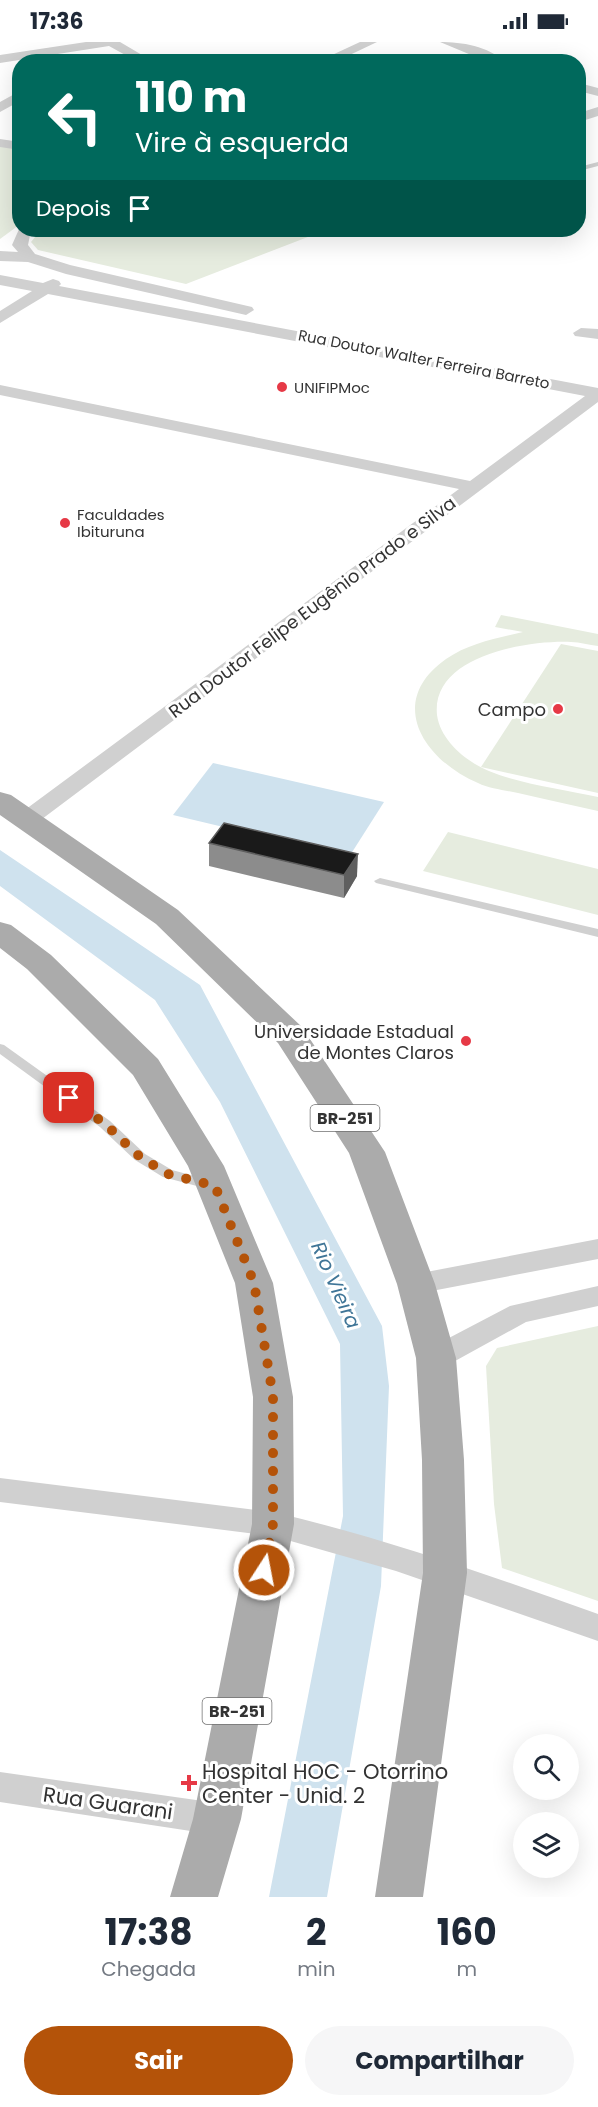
<!DOCTYPE html>
<html lang="pt">
<meta charset="utf-8">
<style>
body{margin:0;font-family:Poppins,sans-serif;background:#f6f6f7;color:#1f2937;height:100vh;display:flex;flex-direction:column;font-size:22px;white-space:nowrap}
*{box-sizing:border-box;margin:0}
p{font-size:20px;color:#747a83}
.icon{flex:none;width:33px;height:33px;fill:none;stroke:currentColor;stroke-width:2;stroke-linecap:round;stroke-linejoin:round}
.map{position:relative;height:1855px;overflow:hidden}
.panel{display:flex;flex-direction:column;background:#fff;flex:1}
.panel>*{flex:none}
.banner{position:absolute;left:12px;top:12px;width:574px;height:183px;border-radius:24px;box-shadow:0 6px 24px #0002;background:#00695c;color:#fff;overflow:hidden}
.tools{position:absolute;left:513px;top:1692px;display:grid;gap:12px}
.tools a{display:grid;place-items:center;width:66px;height:66px;border-radius:50%;background:#fff;box-shadow:0 6px 24px #0002;font-size:30px}
.pin{position:absolute;display:grid;place-items:center;width:51px;height:51px;color:#fff;margin:-26px;border-radius:12px;box-shadow:0 3px 9px #0006}
.me{position:absolute;width:66px;margin:-33px;rotate:11deg;stroke-linejoin:round;filter:drop-shadow(0 0 4px #0008)}
.turn{display:flex;align-items:center;gap:21px;height:126px;padding:0 24px;font-size:27px}
.turn .icon{width:78px;height:78px;stroke-width:2.5}
.turn b{display:block;font-size:42px;line-height:51px}
.then{display:flex;align-items:center;height:57px;padding:0 24px;background:#0003;gap:12px;font-size:22px}
.eta{display:flex;justify-content:space-evenly;align-items:center;height:102px;text-align:center}
.eta b{font-size:36px;font-weight:700;line-height:42px}
.cta{display:flex;gap:12px;margin-top:auto;padding:12px 24px}
.cta a{flex:1;height:69px;border-radius:36px;background:#b45309;color:#fff;font-size:24px;font-weight:700;line-height:69px;text-align:center}
.cta a+a{background:#f6f6f7;color:#1f2937}
.status{display:flex;justify-content:space-between;align-items:center;height:42px;padding:0 30px;background:#fff;direction:ltr}
.status svg{height:16px;fill:currentColor}
.map>svg:first-child{display:block}
.green{fill:#e6ecdf}
.water{fill:#cfe2ee}
.lines{fill:none;stroke-linecap:round;stroke-linejoin:round}
.lane{fill:#d0d0d0;fill-rule:evenodd}
.street{fill:#d0d0d0;fill-rule:evenodd}
.primary{fill:#ababab;fill-rule:evenodd}
.wall{fill:#8c8c8c}
.shaded-wall{fill:#5f5f5f}
.building{fill:#1a1a1a;stroke:#5f5f5f;stroke-width:1.5}
.route{stroke:#b45309;stroke-width:10;stroke-dasharray:0 18}
.poi-dot{fill:#e63946;stroke:#fff;stroke-width:2}
.labels{text-anchor:middle;dominant-baseline:central;stroke-width:6;stroke-linejoin:round;paint-order:stroke}
.far-street-label{font-size:15px;fill:#333;stroke:#fff}
.far-poi-label{font-size:15px;fill:#333;stroke:#fff;text-anchor:start}
.shield{fill:#fff;stroke:#707070;stroke-width:1.5}
.shield-label{font-size:16px;font-weight:bold;fill:#333}
.street-label{font-size:18px;fill:#333;stroke:#fff}
.poi-label{font-size:18px;fill:#333;stroke:#fff;text-anchor:end}
.water-label{font-size:20px;font-style:italic;fill:#3f7597;stroke:#fff}
.near-poi-label{font-size:21px;fill:#333;stroke:#fff;text-anchor:start}
.near-street-label{font-size:21px;fill:#333;stroke:#fff}
</style>
<div class="status"><b>17:36</b><svg viewBox="0 0 49 12"><path d="M0 12V9h3v3zM5 12V6h3v6zM10 12V3h3v9zM15 12V0h3v12zM26 1h20v11H26zM47 4h2v5h-2z"/></svg></div>
<div class="map">
<svg width="598" height="1855" viewBox="0 0 598 1855">
<rect width="100%" height="100%" fill="#fff"/>
<g class="green">
<polygon points="0,104 20,107 19,183 0,197"/>
<polygon points="41,188 292,188 313,193 186,242 38,208 31,200"/>
<path d="M501,573l97,19v12c-9,-1 -18,-4 -27,-4 -42,-2 -140,13 -134,73 3,21 20,38 38,49 29,18 88,25 123,33v14c-27,-6 -54,-12 -80,-18 -13,-3 -28,-4 -40,-10 -54,-23 -93,-81 -32,-124 23,-16 51,-21 77,-27l-28,-5z"/>
<polygon points="561,602 598,609 598,751 481,725"/>
<polygon points="448,790 598,827 598,873 423,829"/>
<polygon points="598,1284 598,1559 502,1526 494,1462 486,1324 497,1306"/>
</g>
<g class="water">
<polygon points="213,721 384,760 349,815 173,773"/>
<polygon points="0,808 200,943 382,1284 389,1344 381,1544 327,1855 269,1855 343,1474 340,1302 220,1060 155,958 0,844"/>
</g>
<g class="lines">
<g class="lane">
<polygon points="598,120 598,124 579,129 579,125"/>
<polygon points="380,836 598,887 598,895 376,841 374,839"/>
<polygon points="0,1002 4,1003 110,1079 145,1112 172,1128 213,1139 215,1142 213,1145 208,1147 163,1135 135,1118 100,1085 0,1012"/>
</g>
<g class="street">
<polygon points="86,0 120,0 154,20 138,20 109,4 0,21 0,13"/>
<polygon points="360,0 377,0 335,20 317,20"/>
<path d="M440,0c22,0 48,4 65,20h-17z"/>
<polygon points="579,41 598,46 598,54 579,49"/>
<polygon points="20,49 20,59 0,70 0,60"/>
<polygon points="598,65 598,74 579,80 579,71"/>
<polygon points="0,97 20,100 20,108 0,105"/>
<polygon points="20,185 20,188 31,188 28,203 35,212 70,223 252,265 254,268 246,273 66,232 28,220 0,219 0,209 18,210 12,203"/>
<polygon points="0,233 43,241 53,237 59,239 61,242 59,244 598,346 598,360 34,783 26,785 18,783 15,778 18,773 459,447 0,353 0,343 470,439 585,354 48,252 0,281 0,269 32,249 0,243"/>
<polygon points="581,286 598,287 598,297 575,294 573,291"/>
<polygon points="598,1197 598,1217 416,1252 406,1249 402,1242 406,1235 416,1232"/>
<polygon points="598,1244 598,1264 526,1280 446,1324 436,1327 426,1324 422,1316 426,1308 510,1264"/>
<path d="M0,1436l273,34c111,26 218,64 325,102v27l-202,-70 -123,-35 -273,-34z"/>
<polygon points="0,1730 217,1761 229,1766 234,1777 229,1788 217,1793 0,1760"/>
</g>
<g class="primary">
<polygon points="0,750 11,753 178,868 302,985 385,1110 435,1242 456,1316 464,1418 467,1531 423,1855 375,1855 423,1531 422,1418 416,1316 397,1242 349,1111 278,1001 156,882 0,773"/>
<polygon points="0,880 11,883 51,913 158,1017 224,1124 273,1241 293,1355 294,1482 241,1777 218,1855 170,1855 193,1777 252,1482 253,1355 235,1241 188,1124 133,1033 27,927 0,906"/>
</g>
</g>
<polygon class="wall" points="209,801 357,834 344,856 209,824"/>
<polygon class="shaded-wall" points="358,812 357,834 344,856 344,833"/>
<polygon class="building" points="224,781 358,812 344,833 209,801"/>
<g class="lines">
<polyline class="route" points="69,1056 105,1082 140,1115 168,1132 215,1144 254,1241 273,1354 273,1482 264,1528"/>
</g>
<g class="poi-dot">
<circle cx="282" cy="345" r="6"/>
<circle cx="65" cy="481" r="6"/>
<circle cx="558" cy="667" r="6"/>
<circle cx="466" cy="999" r="6"/>
<path d="M186 1732h6v6h6v6h-6v6h-6v-6h-6v-6h6z"/>
</g>
<g class="labels">
<g class="far-street-label">
<text transform="translate(424 317) rotate(11)">Rua Doutor Walter Ferreira Barreto</text>
</g>
<g class="far-poi-label">
<text x="294" y="345">UNIFIPMoc</text>
<text x="77" y="472">Faculdades<tspan x="77" dy="17">Ibituruna</tspan></text>
</g>
<g class="shield">
<rect x="310.5" y="1063" width="69" height="26" rx="4.5"/>
<rect x="202.5" y="1656" width="69" height="26" rx="4.5"/>
</g>
<g class="shield-label">
<text x="345" y="1076">BR-251</text>
<text x="237" y="1669">BR-251</text>
</g>
<g class="street-label">
<text transform="translate(312 565) rotate(-37)">Rua Doutor Felipe Eugênio Prado e Silva</text>
</g>
<g class="poi-label">
<text x="546" y="667">Campo</text>
<text x="454" y="989">Universidade Estadual<tspan x="454" dy="21">de Montes Claros</tspan></text>
</g>
<g class="water-label">
<text transform="translate(336 1243) rotate(66)">Rio Vieira</text>
</g>
<g class="near-poi-label">
<text x="202" y="1729">Hospital HOC - Otorrino<tspan x="202" dy="24">Center - Unid. 2</tspan></text>
</g>
<g class="near-street-label">
<text transform="translate(108 1761) rotate(8)">Rua Guarani</text>
</g>
</g>
</svg>
<div class="tools">
<a><svg class="icon" aria-label="search" viewBox="0 0 24 24"><circle cx="10" cy="10" r="6"/><path d="M15 15l6 6"/></svg></a>
<a><svg class="icon" aria-label="layers" viewBox="0 0 24 24"><path d="M12 4l9 5-9 5-9-5zM3 14l9 5 9-5"/></svg></a>
</div>
<div class="pin" style="left:69px;top:1056px;background:#d93025"><svg class="icon" aria-label="arrive" viewBox="0 0 24 24"><path d="M6 21V4h12l-3 4 3 4H6"/></svg></div>
<svg class="me" style="left:264px;top:1528px" viewBox="-20 -20 40 40"><circle r="17" fill="#b45309" stroke="#fff" stroke-width="3"/><path d="M0-11L8 9 0 5-8 9z" fill="#fff"/></svg>
<div class="banner">
<div class="turn"><svg class="icon" aria-label="left" viewBox="0 0 24 24"><path d="M17 20v-9H6M10 6l-5 5 5 5"/></svg><div><b>110 m</b>Vire à esquerda</div></div>
<div class="then">Depois<svg class="icon" aria-label="arrive" viewBox="0 0 24 24"><path d="M6 21V4h12l-3 4 3 4H6"/></svg></div>
</div>
</div>
<section class="panel">
<div class="eta">
<div><b>17:38</b><p>Chegada</p></div>
<div><b>2</b><p>min</p></div>
<div><b>160</b><p>m</p></div>
</div>
<div class="cta"><a>Sair</a><a>Compartilhar</a></div>
</section>
